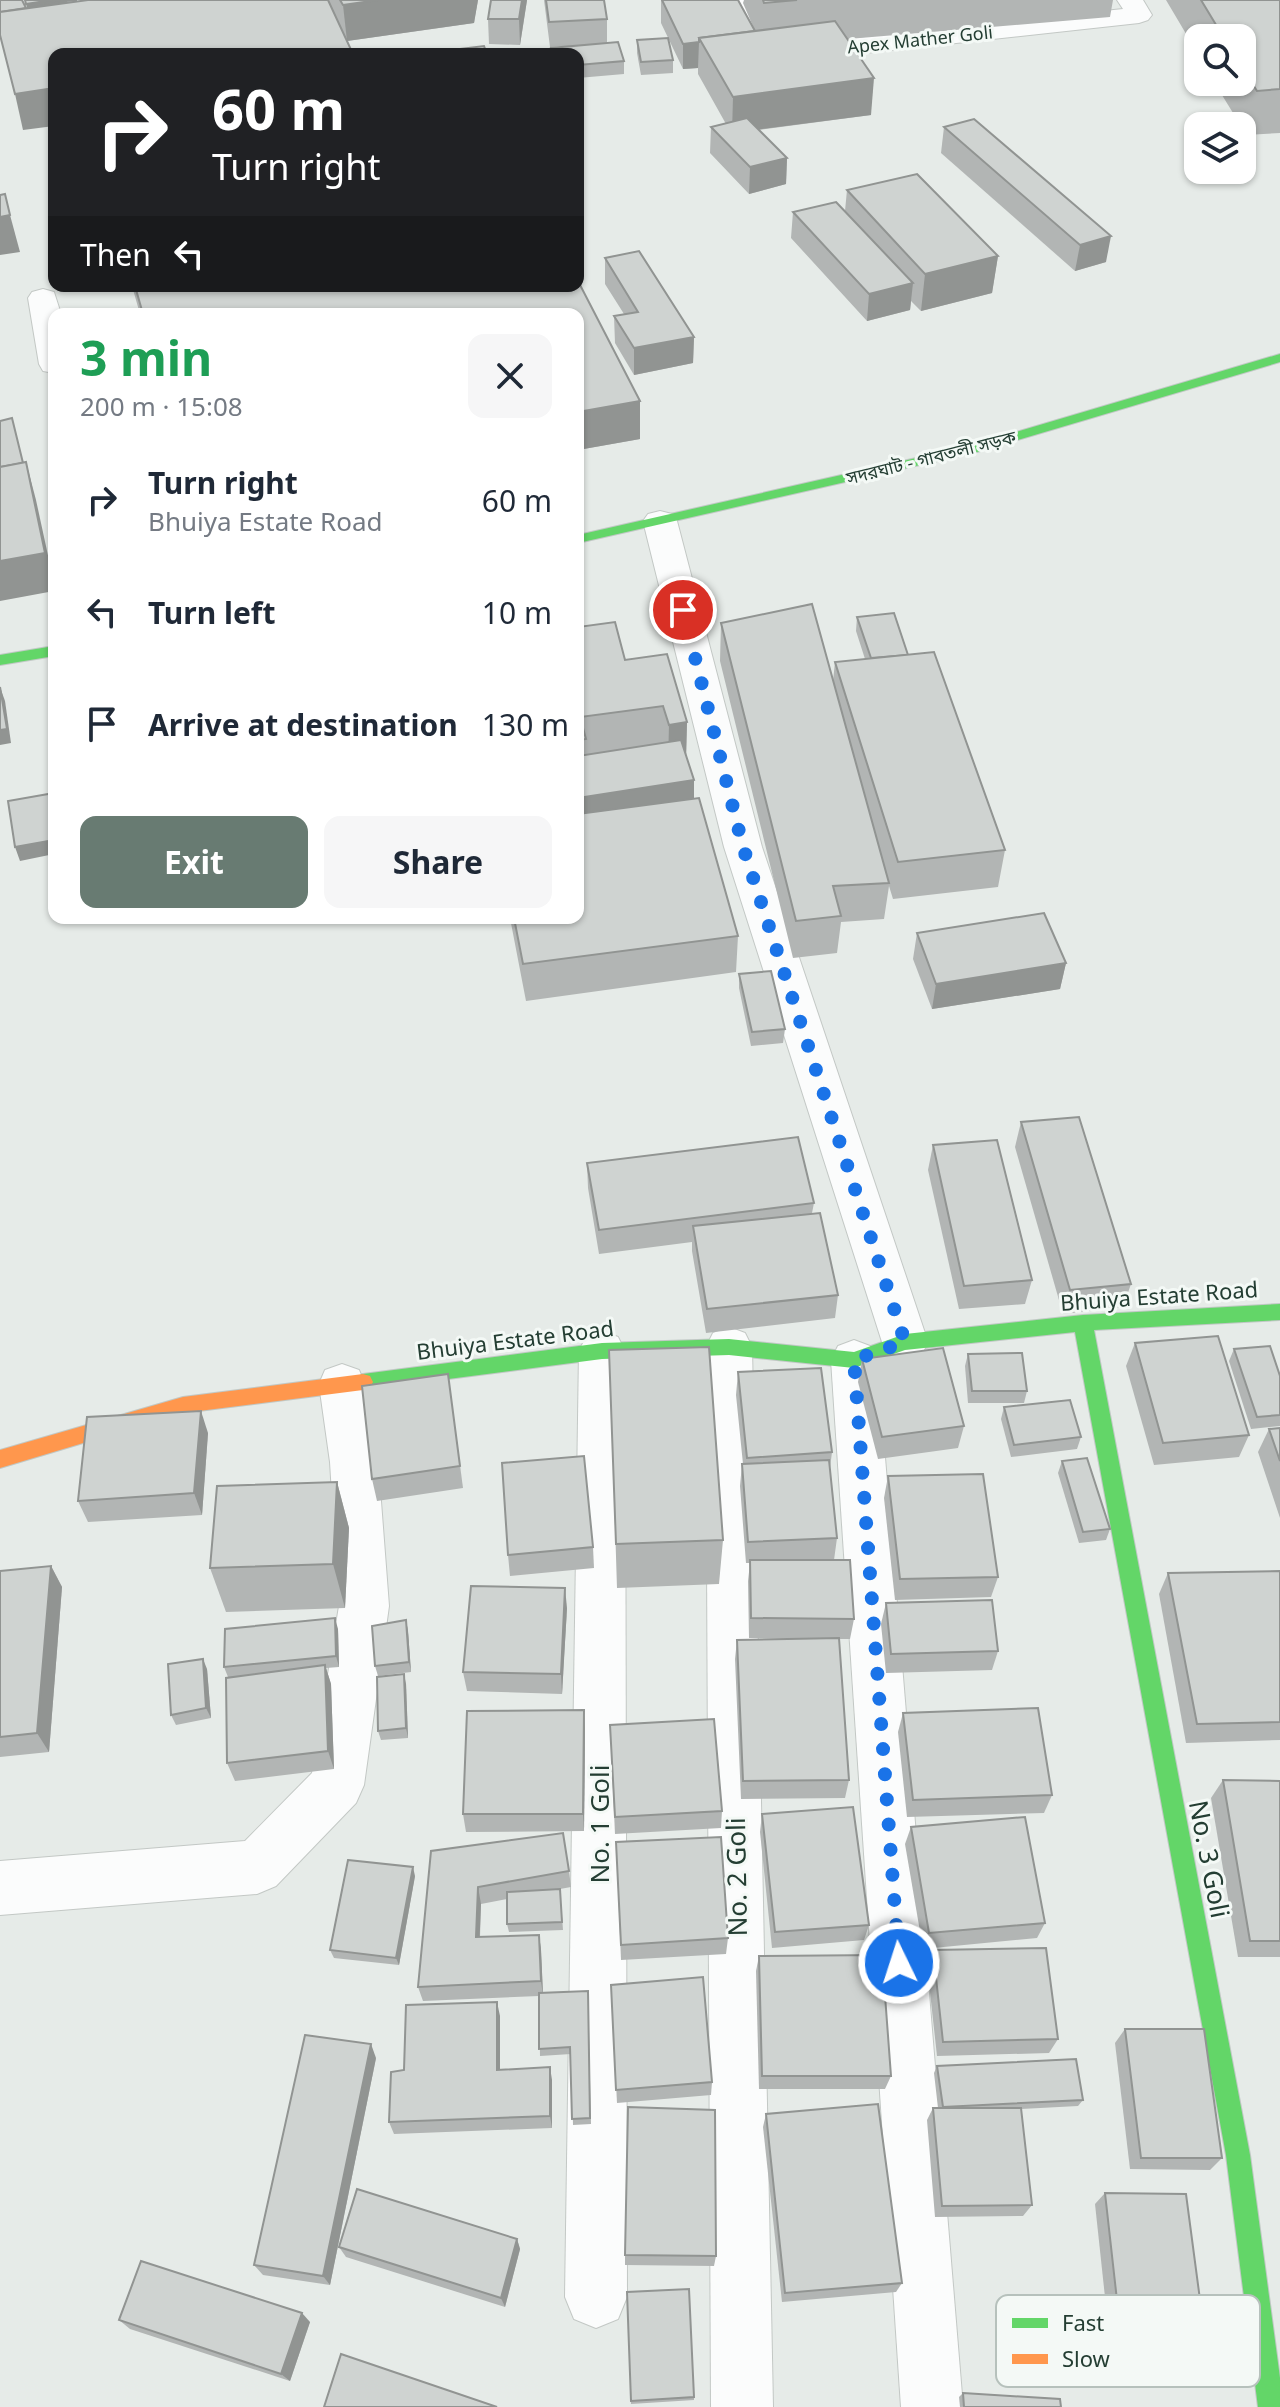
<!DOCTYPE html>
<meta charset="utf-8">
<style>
body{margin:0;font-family:"Noto Sans","Noto Sans Bengali",sans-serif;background:#f6f6f7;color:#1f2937;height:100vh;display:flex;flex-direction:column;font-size:30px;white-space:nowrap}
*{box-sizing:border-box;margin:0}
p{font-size:26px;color:#747a83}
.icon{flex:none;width:44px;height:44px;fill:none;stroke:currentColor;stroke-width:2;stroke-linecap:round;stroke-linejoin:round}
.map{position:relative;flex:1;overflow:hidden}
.side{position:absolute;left:48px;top:308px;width:536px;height:616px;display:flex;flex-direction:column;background:#fff;border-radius:16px;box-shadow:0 2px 6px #0004}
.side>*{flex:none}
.hud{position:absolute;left:48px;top:48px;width:536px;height:244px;border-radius:16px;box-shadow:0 2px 6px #0004;background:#202124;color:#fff;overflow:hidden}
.fabs{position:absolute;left:1184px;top:24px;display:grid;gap:16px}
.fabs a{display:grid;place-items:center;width:72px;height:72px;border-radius:16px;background:#fff;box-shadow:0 2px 6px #0004;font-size:40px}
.pin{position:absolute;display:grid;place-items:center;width:68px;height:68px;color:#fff;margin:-34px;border:4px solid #fff;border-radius:50%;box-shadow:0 2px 8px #0007}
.me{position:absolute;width:88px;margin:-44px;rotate:356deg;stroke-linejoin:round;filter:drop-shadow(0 0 6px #0008)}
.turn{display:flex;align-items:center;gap:28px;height:168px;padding:0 32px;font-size:36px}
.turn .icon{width:104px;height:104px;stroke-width:2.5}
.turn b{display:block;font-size:56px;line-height:68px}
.then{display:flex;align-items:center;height:76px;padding:0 32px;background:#0003;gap:16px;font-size:30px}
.round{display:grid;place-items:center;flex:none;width:84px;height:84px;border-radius:16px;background:#f6f6f7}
.summary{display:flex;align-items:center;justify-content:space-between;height:136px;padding:0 32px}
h1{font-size:48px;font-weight:700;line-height:60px;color:#1e9e55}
.action{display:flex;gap:16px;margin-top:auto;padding:16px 32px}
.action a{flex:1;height:92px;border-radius:16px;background:#687b72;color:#fff;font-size:32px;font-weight:700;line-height:92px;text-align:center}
.action a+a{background:#f6f6f7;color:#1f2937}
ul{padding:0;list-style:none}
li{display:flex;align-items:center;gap:24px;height:112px;padding:0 32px}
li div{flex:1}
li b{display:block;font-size:30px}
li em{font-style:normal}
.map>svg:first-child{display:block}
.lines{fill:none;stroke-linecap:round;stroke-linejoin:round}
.street-casing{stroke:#c3c8c5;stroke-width:2}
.fast-casing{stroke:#c1c8c5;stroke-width:2}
.slow-casing{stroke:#c1c8c5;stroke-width:2}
.street{fill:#fbfcfc;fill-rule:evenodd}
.fast{fill:#63d668;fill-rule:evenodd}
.slow{fill:#ff974d;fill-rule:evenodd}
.wall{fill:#b2b5b4}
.shaded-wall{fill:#919492}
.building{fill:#cfd3d1;stroke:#919492;stroke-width:2}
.route{stroke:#1a73e8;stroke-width:14;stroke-dasharray:0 25.2}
.labels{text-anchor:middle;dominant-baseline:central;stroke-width:6;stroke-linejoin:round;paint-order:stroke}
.far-street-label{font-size:18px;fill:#243e33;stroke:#f4f9f6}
.street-label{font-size:22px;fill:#243e33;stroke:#f4f9f6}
.near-street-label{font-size:26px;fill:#243e33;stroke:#f4f9f6}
.key{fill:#f4f9f6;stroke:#b6c1bc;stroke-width:2}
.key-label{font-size:22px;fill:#243e33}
</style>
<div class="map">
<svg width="1280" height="2407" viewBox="0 0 1280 2407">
<rect width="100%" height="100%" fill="#e6ebe8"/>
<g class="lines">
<defs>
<g id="street">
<polygon points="723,0 749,0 773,47 1123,9 1117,0 1143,0 1152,15 1148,20 1139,23 764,64 755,62 751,56"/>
<polygon points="43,289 54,292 61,314 54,314 54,373 43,371 39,364 28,298 32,292"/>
<polygon points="660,511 672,514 677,521 762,847 928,1342 921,1356 905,1362 889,1356 882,1342 724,847 643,521 648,514"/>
<polygon points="729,1327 745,1333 752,1347 773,2407 711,2407 706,1347 713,1333"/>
<polygon points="602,1331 618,1337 625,1351 627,2297 618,2319 596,2328 574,2319 565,2297 579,1351 586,1337"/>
<polygon points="854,1340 870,1346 877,1360 963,2407 901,2407 831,1360 838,1346"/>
<polygon points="342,1364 359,1370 365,1384 378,1462 389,1606 364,1785 356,1803 276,1886 257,1894 0,1915 0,1861 245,1841 312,1773 339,1606 330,1462 319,1384 325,1370"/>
</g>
<g id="fast">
<polygon points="1280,354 1280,362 977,452 578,543 578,535 969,446"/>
<polygon points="54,646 54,656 0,665 0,655"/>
<polygon points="1280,1304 1280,1320 1094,1330 1250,2155 1280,2378 1280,2407 1258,2407 1226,2155 1075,1332 905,1350 854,1368 729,1355 602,1359 363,1390 356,1388 353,1382 356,1376 363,1374 602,1343 729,1339 854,1352 905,1334 1083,1315"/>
</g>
<polygon id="slow" points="363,1374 370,1376 373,1382 370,1388 363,1390 183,1413 0,1468 0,1450 183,1397"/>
</defs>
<use href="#street" class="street-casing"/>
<use href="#fast" class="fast-casing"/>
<use href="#slow" class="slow-casing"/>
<use href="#street" class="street"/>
<use href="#fast" class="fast"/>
<use href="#slow" class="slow"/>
</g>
<g class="wall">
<polygon points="328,0 478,0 474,23 347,41"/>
<polygon points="491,0 527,0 520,45 489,44 488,19"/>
<polygon points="544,0 604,0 607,19 607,43 624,61 624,74 578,78 578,54 551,54 551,48 565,46 550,47"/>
<polygon points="661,0 738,0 755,31 743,3 744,0 1113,0 1110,17 848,39 871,115 759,130 787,158 786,184 749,194 710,153 711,127 726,124 698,74 698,68 683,69 661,23"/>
<polygon points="1166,0 1280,0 1280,133 1246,135 1242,126 1241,126 1214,82 1242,82 1242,38 1198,38 1198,54"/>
<polygon points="637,40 673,60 673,73 641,75 637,53"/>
<polygon points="944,127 1106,262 1075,271 941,153"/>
<polygon points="847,190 998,256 992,293 921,311 911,301 910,310 867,321 791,238 793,212 845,211"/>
<polygon points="605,258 694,337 693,363 634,375 615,343 614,316 624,314 605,284"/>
<polygon points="132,286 578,286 640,439 578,450 578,314 140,314"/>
<polygon points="857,617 908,655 1005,850 998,887 893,899 889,886 884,919 841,922 837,953 793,958 720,661 721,623 833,681 835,662 865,659 856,631"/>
<polygon points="578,627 625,660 687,722 686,755 694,799 738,936 736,972 526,1001 510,918 578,918"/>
<polygon points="917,933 1066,963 1060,989 932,1009 913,959"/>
<polygon points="739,974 785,1029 783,1043 751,1046 739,988"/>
<polygon points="1021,1122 1131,1284 1123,1307 1063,1314 1015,1147"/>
<polygon points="933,1145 1032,1280 1025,1304 959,1309 928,1170"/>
<polygon points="587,1163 814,1203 812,1213 838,1295 835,1318 706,1333 692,1251 692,1242 599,1254 588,1188"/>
<polygon points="1135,1343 1249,1435 1239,1457 1154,1465 1126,1366"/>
<polygon points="1234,1349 1280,1376 1280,1426 1251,1429 1229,1361"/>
<polygon points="968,1354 1027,1391 1024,1403 968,1403 965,1366"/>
<polygon points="862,1359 964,1426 958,1448 878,1459 858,1382"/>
<polygon points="738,1372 832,1452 830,1468 837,1538 834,1560 854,1619 850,1639 839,1639 849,1780 845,1798 741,1799 735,1659 737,1640 812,1639 749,1638 748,1581 750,1563 746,1563 740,1486 742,1464 743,1464 736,1395"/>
<polygon points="448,1374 463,1488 377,1501 372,1479"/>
<polygon points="611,1399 723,1540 719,1584 617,1588"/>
<polygon points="1004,1407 1081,1437 1077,1449 1011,1457 1001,1419"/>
<polygon points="1280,1428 1280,1518 1258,1452 1269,1429"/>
<polygon points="208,1433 202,1515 88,1522 78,1501"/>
<polygon points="1062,1461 1110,1529 1106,1540 1079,1543 1058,1473"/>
<polygon points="888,1476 998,1577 991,1597 895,1600 884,1498"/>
<polygon points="337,1482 349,1528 345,1608 226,1612 210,1568"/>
<polygon points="593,1547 594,1568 510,1576 508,1555"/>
<polygon points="51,1566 62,1587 49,1752 0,1757 0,1571"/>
<polygon points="1280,1571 1280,1740 1186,1743 1159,1594 1168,1573"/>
<polygon points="886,1603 998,1651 992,1670 886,1673 881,1624"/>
<polygon points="567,1608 562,1694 467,1691 463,1672"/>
<polygon points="406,1620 408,1631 411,1672 378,1676 375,1666"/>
<polygon points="338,1629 339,1667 326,1668 331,1684 334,1769 235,1781 227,1763 228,1677 224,1667"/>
<polygon points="207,1669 211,1718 176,1725 171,1715"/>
<polygon points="406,1684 408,1738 381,1740 378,1731"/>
<polygon points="584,1710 585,1728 584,1831 466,1832 463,1814"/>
<polygon points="903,1713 1052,1795 1044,1813 907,1817 898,1732"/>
<polygon points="610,1725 722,1811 721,1828 615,1834"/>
<polygon points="1223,1780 1280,1781 1280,1957 1238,1957 1211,1798"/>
<polygon points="762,1814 869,1925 864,1940 772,1948 760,1832"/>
<polygon points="911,1827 1045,1923 1037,1938 923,1949 905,1844"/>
<polygon points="616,1842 728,1938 726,1954 621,1960"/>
<polygon points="431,1851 569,1871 571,1887 560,1889 563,1930 509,1932 507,1924 507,1899 481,1904 480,1937 539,1935 541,1950 543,1993 588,1991 591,2124 573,2125 571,2054 540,2056 539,1996 423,2001 418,1987"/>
<polygon points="415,1876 399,1965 334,1958 330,1950"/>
<polygon points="933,1950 1058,2039 1049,2053 937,2056 927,1965"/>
<polygon points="759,1956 891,2076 885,2089 759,2089 756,1971"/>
<polygon points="611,1985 712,2082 711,2095 617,2103"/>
<polygon points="500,2016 500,2070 552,2080 552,2128 394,2134 389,2122 404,2070"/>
<polygon points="1125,2029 1222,2158 1210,2170 1130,2169 1115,2043"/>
<polygon points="376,2058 330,2285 263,2275 254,2265"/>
<polygon points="937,2066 1083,2100 1078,2106 1021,2109 1032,2205 1023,2216 935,2217 927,2120 933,2108 938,2108 934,2073"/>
<polygon points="766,2114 902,2283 896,2292 782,2302 763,2127"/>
<polygon points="1105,2193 1206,2345 1193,2353 1111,2353 1095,2204"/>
<polygon points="517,2239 520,2249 505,2307 346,2257 339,2247"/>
<polygon points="625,2255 716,2256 714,2266 625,2265"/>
<polygon points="627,2292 694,2397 694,2400 631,2404"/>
<polygon points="119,2320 310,2322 290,2381 130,2329"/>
<polygon points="963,2393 1061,2407 960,2407 959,2397"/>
</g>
<g class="shaded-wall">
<polygon points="52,0 72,0 27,8 26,4"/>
<polygon points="378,0 478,0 474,23 347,41 343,5"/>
<polygon points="522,0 527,0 520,45 519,19"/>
<polygon points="699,42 698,68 683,69 683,44"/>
<polygon points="874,78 871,115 732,133 733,97"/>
<polygon points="54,88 54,126 23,130 15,94"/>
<polygon points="787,158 786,184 749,194 750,167"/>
<polygon points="0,212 10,215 20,252 0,255"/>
<polygon points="1111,236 1106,262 1075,271 1080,245"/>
<polygon points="998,256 992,293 921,311 925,274"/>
<polygon points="913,283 910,310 867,321 869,294"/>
<polygon points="694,337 693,363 634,375 634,348"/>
<polygon points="640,401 640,439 578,450 578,412"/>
<polygon points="26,462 36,500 54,583 54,591 0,601 0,561"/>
<polygon points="0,687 5,701 11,743 0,745"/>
<polygon points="687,722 686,760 668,763 669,725"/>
<polygon points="694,780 694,806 578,825 578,798"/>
<polygon points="54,840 54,854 20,861 15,847"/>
<polygon points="1066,963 1060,989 932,1009 936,984"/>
<polygon points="201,1411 208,1433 202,1515 194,1493"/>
<polygon points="337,1482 349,1528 345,1608 333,1564"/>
<polygon points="51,1566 62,1587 49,1752 37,1733"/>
<polygon points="565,1588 567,1608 562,1694 561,1674"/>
<polygon points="335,1618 338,1629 339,1667 336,1656"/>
<polygon points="406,1620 408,1631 411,1672 409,1662"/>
<polygon points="203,1659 207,1669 211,1718 206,1708"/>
<polygon points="325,1665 331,1684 334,1769 328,1751"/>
<polygon points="404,1674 406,1684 408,1738 406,1728"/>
<polygon points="584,1710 585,1728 584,1831 583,1814"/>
<polygon points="413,1867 415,1876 399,1965 396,1958"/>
<polygon points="478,1887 481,1904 479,1952 476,1937"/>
<polygon points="539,1935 541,1950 543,1996 541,1981"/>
<polygon points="497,2002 500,2016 500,2083 497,2070"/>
<polygon points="371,2044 376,2058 330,2285 323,2276"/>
<polygon points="550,2067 552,2080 552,2128 550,2116"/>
<polygon points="517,2239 520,2249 505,2307 501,2298"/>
<polygon points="302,2313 310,2322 290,2381 281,2374"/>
</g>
<g class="building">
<polygon points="0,0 22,0 26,8 0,12"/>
<polygon points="25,0 52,0 26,4"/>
<polygon points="72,0 76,0 76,2 27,8"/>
<polygon points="88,0 328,0 353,54 54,54 54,88 15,94 0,35 0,12"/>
<polygon points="340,0 378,0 343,5"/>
<polygon points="491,0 522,0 519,19 488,19"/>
<polygon points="546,0 604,0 607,19 549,22"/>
<polygon points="662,0 738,0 755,31 699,38 699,42 683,44"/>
<polygon points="763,0 797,0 764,3"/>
<polygon points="1201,0 1280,0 1280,89 1257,91 1242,67 1242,38 1224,38"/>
<polygon points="835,21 874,78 733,97 699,38"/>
<polygon points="668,38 673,60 641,62 637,40"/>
<polygon points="618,42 624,61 578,65 578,54 553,54 551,48"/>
<polygon points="484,46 487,54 419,54"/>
<polygon points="747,118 787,158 750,167 711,127"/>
<polygon points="974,119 1111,236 1080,245 944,127"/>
<polygon points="917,174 998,256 925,274 847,190"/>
<polygon points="5,194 10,215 0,217 0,195"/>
<polygon points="836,202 913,283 869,294 793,212"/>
<polygon points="639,251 694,337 634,348 614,316 638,312 605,258"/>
<polygon points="578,281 640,401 578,412 578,314 143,314 135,286 578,286"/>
<polygon points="12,418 23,463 0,467 0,421"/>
<polygon points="26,462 45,553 0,561 0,467"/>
<polygon points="812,604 889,883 833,886 841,916 796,921 721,623"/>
<polygon points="894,613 908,655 871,658 857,617"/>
<polygon points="615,622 625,660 667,654 687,722 669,725 663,706 580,717 586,739 578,740 578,627"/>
<polygon points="934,652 1005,850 898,862 835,662"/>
<polygon points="0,687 7,729 0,730"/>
<polygon points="681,740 694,780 578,798 578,756"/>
<polygon points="54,793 54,840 15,847 8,801"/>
<polygon points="699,798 738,936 523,964 514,918 578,918 578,814"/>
<polygon points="1044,913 1066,963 936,984 917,933"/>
<polygon points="771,971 785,1029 752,1032 739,974"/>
<polygon points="1079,1117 1131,1284 1070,1290 1021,1122"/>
<polygon points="798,1137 814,1203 599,1230 587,1163"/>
<polygon points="997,1140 1032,1280 964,1286 933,1145"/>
<polygon points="820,1213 838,1295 707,1309 693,1226"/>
<polygon points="1218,1336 1249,1435 1163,1443 1135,1343"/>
<polygon points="1270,1346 1280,1376 1280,1415 1257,1417 1234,1349"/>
<polygon points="709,1347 723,1540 616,1544 609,1350"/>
<polygon points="943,1348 964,1426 882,1437 862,1359"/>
<polygon points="1022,1353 1027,1391 972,1391 968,1354"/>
<polygon points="821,1368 832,1452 747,1458 738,1372"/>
<polygon points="448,1374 460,1466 372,1479 362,1386"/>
<polygon points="1070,1400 1081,1437 1014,1445 1004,1407"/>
<polygon points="201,1411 194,1493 78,1501 87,1417"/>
<polygon points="1280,1428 1280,1461 1269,1429"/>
<polygon points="584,1456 593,1547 508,1555 502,1463"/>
<polygon points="1087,1458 1110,1529 1083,1532 1062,1461"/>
<polygon points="829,1460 837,1538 748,1542 742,1464"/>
<polygon points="983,1474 998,1577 900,1579 888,1476"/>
<polygon points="337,1482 333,1564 210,1568 217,1486"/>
<polygon points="750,1560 850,1560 854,1619 751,1618"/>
<polygon points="51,1566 37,1733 0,1737 0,1571"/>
<polygon points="1280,1571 1280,1722 1197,1724 1168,1573"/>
<polygon points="471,1586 565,1588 561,1674 463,1672"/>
<polygon points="992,1600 998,1651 891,1654 886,1603"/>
<polygon points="335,1618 336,1656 224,1667 225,1629"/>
<polygon points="406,1620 409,1662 375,1666 372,1626"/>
<polygon points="839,1638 849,1780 743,1781 737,1640"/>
<polygon points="203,1659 206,1708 171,1715 168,1664"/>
<polygon points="325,1665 328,1751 227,1763 226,1678"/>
<polygon points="404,1674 406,1728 378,1731 377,1677"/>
<polygon points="1038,1708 1052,1795 913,1800 903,1713"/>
<polygon points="584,1710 583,1814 463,1814 467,1711"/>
<polygon points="714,1719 722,1811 615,1817 610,1725"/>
<polygon points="1223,1780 1280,1781 1280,1941 1250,1941"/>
<polygon points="853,1807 869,1925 775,1932 762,1814"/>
<polygon points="1025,1817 1045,1923 929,1933 911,1827"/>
<polygon points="563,1833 569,1871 478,1887 476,1937 539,1935 541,1981 418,1987 431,1851"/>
<polygon points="721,1837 728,1938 621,1945 616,1842"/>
<polygon points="348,1860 413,1867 396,1958 330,1950"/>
<polygon points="560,1889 562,1922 507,1924 507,1892"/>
<polygon points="1046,1948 1058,2039 943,2042 933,1950"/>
<polygon points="882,1955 891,2076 762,2076 759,1956"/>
<polygon points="703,1977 712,2082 616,2090 611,1985"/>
<polygon points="588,1991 590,2118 572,2119 570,2047 539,2049 539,1993"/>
<polygon points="497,2002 497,2070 550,2067 550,2116 389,2122 391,2072 404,2070 406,2005"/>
<polygon points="1125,2029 1204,2029 1222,2158 1141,2158"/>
<polygon points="305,2035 371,2044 323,2276 254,2265"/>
<polygon points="1076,2059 1083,2100 943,2107 937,2066"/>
<polygon points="878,2104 902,2283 785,2293 766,2114"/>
<polygon points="628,2107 715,2110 716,2256 625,2255"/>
<polygon points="933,2108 1021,2108 1032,2205 942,2206"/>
<polygon points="357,2189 517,2239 501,2298 339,2247"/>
<polygon points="1105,2193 1186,2194 1206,2345 1122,2345"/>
<polygon points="141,2261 302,2313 281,2374 119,2320"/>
<polygon points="689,2289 694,2397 631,2401 627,2292"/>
<polygon points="341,2354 497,2407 324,2407"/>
<polygon points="963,2393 1060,2399 1061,2407 964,2407"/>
</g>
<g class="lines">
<polyline class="route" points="683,610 743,847 905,1342 854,1360 899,1963"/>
</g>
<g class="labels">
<g class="far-street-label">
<text transform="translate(920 39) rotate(-6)">Apex Mather Goli</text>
<text transform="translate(931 457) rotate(-14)">সদরঘাট - গাবতলী সড়ক</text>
</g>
<g class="street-label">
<text transform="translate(1159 1295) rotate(-4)">Bhuiya Estate Road</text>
<text transform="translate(515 1339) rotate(-7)">Bhuiya Estate Road</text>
</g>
<g class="near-street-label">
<text transform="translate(599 1824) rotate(-90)">No. 1 Goli</text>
<text transform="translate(1210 1859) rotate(79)">No. 3 Goli</text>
<text transform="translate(736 1877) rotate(-91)">No. 2 Goli</text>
</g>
</g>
<rect x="996" y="2295" width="264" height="92" rx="12" class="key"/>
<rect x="1012" y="2318" width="36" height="10" fill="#63d668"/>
<rect x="1012" y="2354" width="36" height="10" fill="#ff974d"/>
<g class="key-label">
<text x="1062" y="2331">Fast</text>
<text x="1062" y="2367">Slow</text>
</g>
</svg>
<div class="fabs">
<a><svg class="icon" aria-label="search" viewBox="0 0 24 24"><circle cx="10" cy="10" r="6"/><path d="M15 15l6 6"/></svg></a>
<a><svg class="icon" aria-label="layers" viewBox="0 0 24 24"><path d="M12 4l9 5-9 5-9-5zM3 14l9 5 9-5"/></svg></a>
</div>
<div class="pin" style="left:683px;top:610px;background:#d93025"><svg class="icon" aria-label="arrive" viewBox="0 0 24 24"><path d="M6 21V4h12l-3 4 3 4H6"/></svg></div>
<svg class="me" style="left:899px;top:1963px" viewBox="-20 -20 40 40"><circle r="17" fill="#1a73e8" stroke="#fff" stroke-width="3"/><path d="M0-11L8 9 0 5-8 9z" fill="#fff"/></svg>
<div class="hud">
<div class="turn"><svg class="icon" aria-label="right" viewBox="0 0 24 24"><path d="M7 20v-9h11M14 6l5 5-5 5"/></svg><div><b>60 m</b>Turn right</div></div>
<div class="then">Then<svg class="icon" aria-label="left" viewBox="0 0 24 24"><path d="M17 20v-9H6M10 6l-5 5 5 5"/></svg></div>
</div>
<section class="side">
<div class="summary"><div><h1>3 min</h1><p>200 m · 15:08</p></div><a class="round"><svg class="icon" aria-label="close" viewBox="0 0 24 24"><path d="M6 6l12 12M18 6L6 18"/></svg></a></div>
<ul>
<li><svg class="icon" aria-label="right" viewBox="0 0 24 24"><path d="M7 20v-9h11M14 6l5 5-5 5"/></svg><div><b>Turn right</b><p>Bhuiya Estate Road</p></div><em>60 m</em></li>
<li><svg class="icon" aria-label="left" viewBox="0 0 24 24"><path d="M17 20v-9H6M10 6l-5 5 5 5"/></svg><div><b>Turn left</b></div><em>10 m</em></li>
<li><svg class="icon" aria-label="arrive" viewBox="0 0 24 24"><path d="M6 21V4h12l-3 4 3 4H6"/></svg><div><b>Arrive at destination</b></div><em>130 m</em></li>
</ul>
<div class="action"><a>Exit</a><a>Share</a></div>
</section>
</div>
